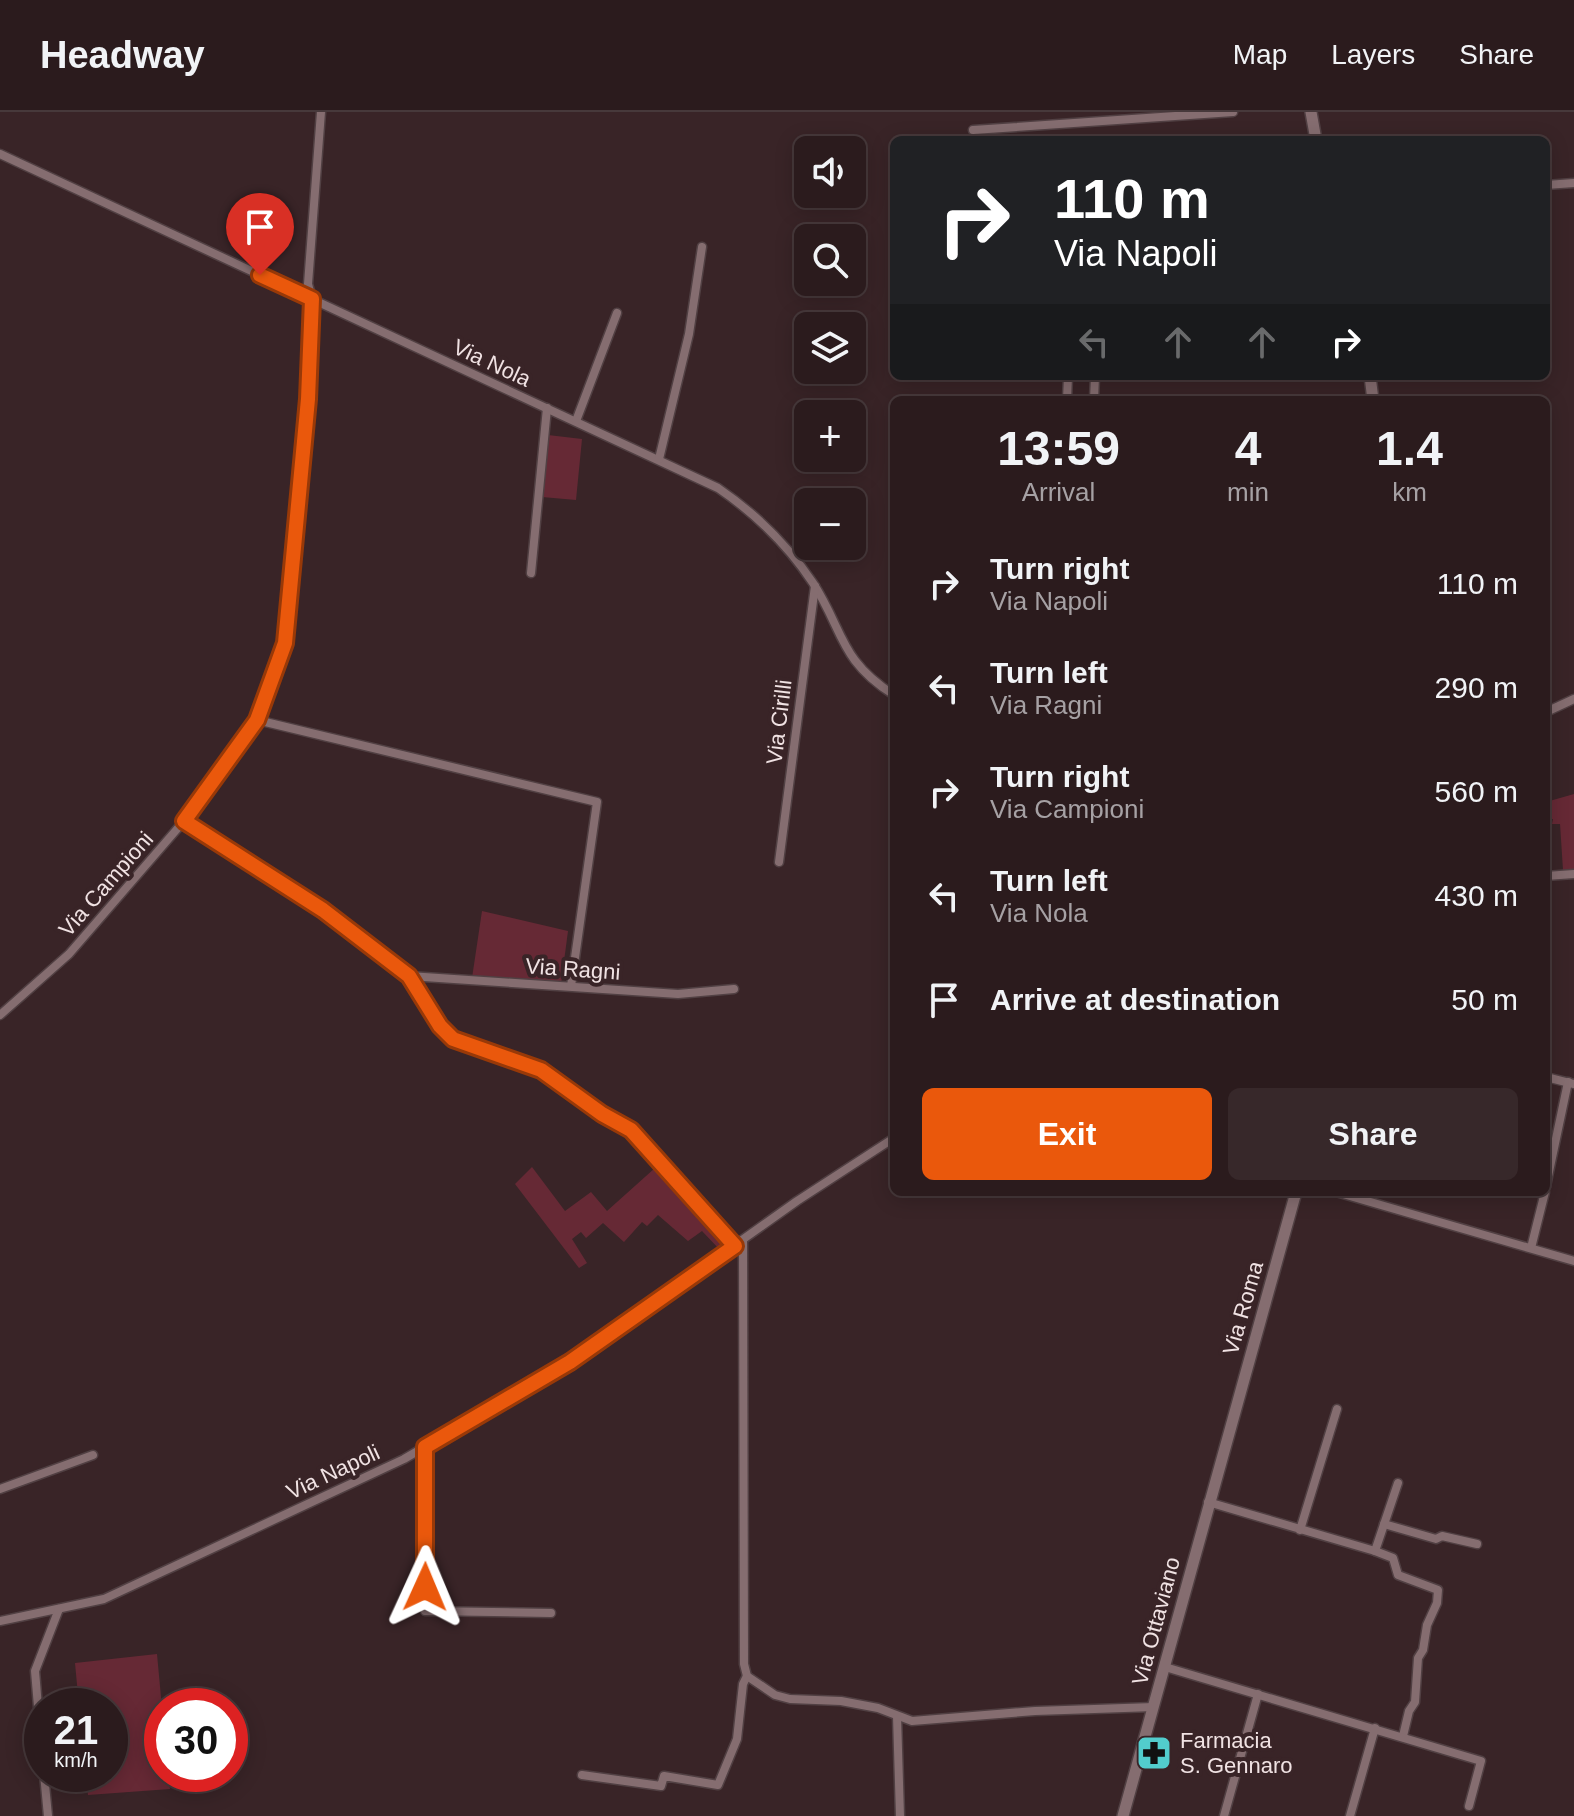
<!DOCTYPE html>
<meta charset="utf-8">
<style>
body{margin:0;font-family:Arial,sans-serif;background:#37282a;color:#f1f3f6;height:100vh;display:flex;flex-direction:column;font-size:30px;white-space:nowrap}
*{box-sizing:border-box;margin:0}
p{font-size:26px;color:#a6a1a4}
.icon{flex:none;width:44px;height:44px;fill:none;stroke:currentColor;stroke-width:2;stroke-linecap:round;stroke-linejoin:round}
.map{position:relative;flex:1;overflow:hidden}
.sheet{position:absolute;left:890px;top:284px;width:660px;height:800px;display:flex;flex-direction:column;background:#2b1b1d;border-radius:12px;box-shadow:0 4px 20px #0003,0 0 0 2px #47393b}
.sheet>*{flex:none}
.top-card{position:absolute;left:890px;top:24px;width:660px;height:244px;border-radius:12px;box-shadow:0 4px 20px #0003,0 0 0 2px #47393b;background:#202124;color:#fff;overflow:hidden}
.buttons{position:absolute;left:794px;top:24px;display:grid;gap:16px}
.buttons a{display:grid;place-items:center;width:72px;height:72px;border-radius:12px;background:#2b1b1d;box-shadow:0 4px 20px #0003,0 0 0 2px #47393b;font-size:40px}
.speed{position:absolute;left:24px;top:1576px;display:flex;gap:16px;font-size:40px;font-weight:700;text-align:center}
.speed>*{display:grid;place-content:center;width:104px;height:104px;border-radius:50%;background:#2b1b1d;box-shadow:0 4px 20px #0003,0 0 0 2px #47393b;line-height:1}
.speed small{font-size:20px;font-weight:400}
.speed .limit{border:12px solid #d22;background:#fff;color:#111}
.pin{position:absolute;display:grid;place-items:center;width:68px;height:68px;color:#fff;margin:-82px -34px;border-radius:50% 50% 50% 0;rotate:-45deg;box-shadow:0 0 8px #0007}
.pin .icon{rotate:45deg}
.me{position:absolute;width:88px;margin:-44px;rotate:1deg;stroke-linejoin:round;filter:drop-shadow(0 0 6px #0008)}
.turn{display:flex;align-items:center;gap:28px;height:168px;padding:0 32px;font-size:36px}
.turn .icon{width:104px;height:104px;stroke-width:2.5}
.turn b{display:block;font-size:56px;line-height:68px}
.lanes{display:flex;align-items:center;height:76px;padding:0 32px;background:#0003;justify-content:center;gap:40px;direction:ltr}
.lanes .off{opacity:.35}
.eta{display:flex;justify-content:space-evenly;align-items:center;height:136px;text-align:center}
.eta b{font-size:48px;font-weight:700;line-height:56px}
.cta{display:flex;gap:16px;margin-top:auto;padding:16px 32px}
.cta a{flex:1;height:92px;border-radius:12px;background:#ea580c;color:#fff;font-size:32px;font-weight:700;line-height:92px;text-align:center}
.cta a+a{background:#37282a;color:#f1f3f6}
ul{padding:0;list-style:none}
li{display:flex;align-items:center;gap:24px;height:104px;padding:0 32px}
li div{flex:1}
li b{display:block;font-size:30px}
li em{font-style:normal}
header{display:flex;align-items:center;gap:48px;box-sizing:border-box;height:112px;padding:0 40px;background:#2b1b1d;border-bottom:2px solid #47393b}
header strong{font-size:38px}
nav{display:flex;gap:44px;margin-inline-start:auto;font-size:28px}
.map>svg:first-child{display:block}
.green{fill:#662935}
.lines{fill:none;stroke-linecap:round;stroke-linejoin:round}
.minor-casing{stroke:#514043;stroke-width:11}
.secondary-casing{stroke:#514043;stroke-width:14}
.minor{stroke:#856d70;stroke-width:8}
.secondary{stroke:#856d70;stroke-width:11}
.route-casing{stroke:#983908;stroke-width:20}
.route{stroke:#ea580c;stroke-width:14}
.labels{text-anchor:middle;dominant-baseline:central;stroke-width:8;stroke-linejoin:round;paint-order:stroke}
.street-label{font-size:22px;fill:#f0e2e3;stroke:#392427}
.poi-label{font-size:22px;fill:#f0e2e3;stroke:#392427;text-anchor:start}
</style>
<header>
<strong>Headway</strong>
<nav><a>Map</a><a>Layers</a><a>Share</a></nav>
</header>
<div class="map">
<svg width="1574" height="1704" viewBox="0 0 1574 1704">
<rect width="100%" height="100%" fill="#392427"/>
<g class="green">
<polygon points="548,323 582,327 576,388 542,385"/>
<polygon points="1574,682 1574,757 1563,758 1560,712 1552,712 1553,707 1546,707 1546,690"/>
<polygon points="482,799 568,819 561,872 472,866"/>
<polygon points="532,1055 565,1099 591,1080 607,1099 655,1056 730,1133 721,1139 702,1119 688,1129 658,1103 647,1114 642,1110 624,1130 603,1111 586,1126 581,1120 572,1127 587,1151 579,1156 515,1072"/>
<polygon points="157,1542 162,1596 162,1662 168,1662 170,1677 88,1683 86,1662 110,1662 110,1594 79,1594 75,1551"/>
</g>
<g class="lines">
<defs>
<g id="minor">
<polyline points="973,18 1233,0"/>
<path d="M0,42l718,334c38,26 69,56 95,95 31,48 26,77 81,112"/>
<polyline points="1546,73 1574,71"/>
<polyline points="1067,288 1068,264"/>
<polyline points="1094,288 1095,264"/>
<polyline points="576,309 617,201"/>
<polyline points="659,347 689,222 702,135"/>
<polyline points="531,461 547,296"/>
<polyline points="1546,600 1574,587"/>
<polyline points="257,608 597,690 571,874"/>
<polyline points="184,709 323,798 409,864 678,882 734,877"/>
<polyline points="779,750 815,474"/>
<polyline points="1546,764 1574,762"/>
<polyline points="409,864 440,914 453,927 541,958 602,1002 631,1018 735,1134"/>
<polyline points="0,903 69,842 184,709 257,608 285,531 308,287 312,187 308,172 321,0"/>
<polyline points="1546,965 1574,972"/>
<polyline points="1546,1074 1568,970"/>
<polyline points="1336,1080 1574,1149"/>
<polyline points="743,1128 744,1552 747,1564 775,1583 790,1587 841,1589 878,1596 912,1609 1035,1599 1154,1595"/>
<polyline points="1531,1136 1545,1080"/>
<polyline points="425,1335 425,1499 551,1501"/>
<polyline points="0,1377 93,1343"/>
<polyline points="1208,1390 1375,1439 1393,1446 1398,1463 1438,1478 1437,1491 1427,1513 1423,1538 1418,1546 1415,1590 1409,1599 1403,1624"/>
<polyline points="1384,1412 1436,1427 1442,1424 1477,1432"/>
<polyline points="1300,1418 1337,1297"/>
<polyline points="1375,1439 1398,1371"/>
<polyline points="0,1509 104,1487 404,1347 570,1250 797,1089 894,1026"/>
<polyline points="1165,1555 1481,1649 1469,1694"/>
<polyline points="897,1604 900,1704"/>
<polyline points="42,1642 35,1559 59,1497"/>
<polyline points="44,1662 48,1704"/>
<polyline points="582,1663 661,1674 664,1664 718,1673 737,1627 743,1572 747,1564"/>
<polyline points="1224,1704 1258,1582"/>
<polyline points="1350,1704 1375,1616"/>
</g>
<g id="secondary">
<polyline points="1311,0 1316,28"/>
<polyline points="1370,264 1373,288"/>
<polyline points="1123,1704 1296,1080"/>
</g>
</defs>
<use href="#minor" class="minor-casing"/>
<use href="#secondary" class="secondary-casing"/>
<use href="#minor" class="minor"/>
<use href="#secondary" class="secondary"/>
</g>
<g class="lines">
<defs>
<polyline id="route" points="260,163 312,187 308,287 285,531 257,608 184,709 323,798 409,864 440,914 453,927 541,958 602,1002 631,1018 735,1134 570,1250 425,1335 425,1475"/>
</defs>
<use href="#route" class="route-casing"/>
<use href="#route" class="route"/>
</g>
<defs>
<symbol id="pharmacy-square" viewBox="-11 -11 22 22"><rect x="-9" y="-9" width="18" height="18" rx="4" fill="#52cdcd" stroke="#392427"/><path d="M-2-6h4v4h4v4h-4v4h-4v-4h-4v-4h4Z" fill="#111"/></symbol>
</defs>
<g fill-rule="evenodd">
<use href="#pharmacy-square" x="1134" y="1621" width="40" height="40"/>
</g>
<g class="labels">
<g class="street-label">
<text transform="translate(492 251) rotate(25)">Via Nola</text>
<text transform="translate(779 610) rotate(-83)">Via Cirilli</text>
<text transform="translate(106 772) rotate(-49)">Via Campioni</text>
<text transform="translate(573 857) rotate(4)">Via Ragni</text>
<text transform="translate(1243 1196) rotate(-74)">Via Roma</text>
<text transform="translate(333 1360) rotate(-25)">Via Napoli</text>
<text transform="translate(1156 1509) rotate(-75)">Via Ottaviano</text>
</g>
<g class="poi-label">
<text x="1180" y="1628">Farmacia<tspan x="1180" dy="25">S. Gennaro</tspan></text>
</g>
</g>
</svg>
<div class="buttons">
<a><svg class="icon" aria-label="sound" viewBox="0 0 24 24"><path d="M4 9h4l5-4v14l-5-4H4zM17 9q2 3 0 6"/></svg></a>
<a><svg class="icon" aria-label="search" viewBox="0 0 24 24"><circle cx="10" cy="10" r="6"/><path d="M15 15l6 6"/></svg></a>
<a><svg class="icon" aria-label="layers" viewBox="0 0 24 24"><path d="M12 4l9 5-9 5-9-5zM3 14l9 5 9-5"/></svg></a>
<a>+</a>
<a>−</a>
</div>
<div class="speed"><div>21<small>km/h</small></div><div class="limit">30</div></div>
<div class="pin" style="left:260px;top:163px;background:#d93025"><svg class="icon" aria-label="arrive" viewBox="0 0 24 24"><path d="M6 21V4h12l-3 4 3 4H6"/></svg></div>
<svg class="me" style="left:425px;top:1475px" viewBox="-20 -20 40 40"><path d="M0-17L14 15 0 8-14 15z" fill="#ea580c" stroke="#fff" stroke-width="4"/></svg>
<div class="top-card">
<div class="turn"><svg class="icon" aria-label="right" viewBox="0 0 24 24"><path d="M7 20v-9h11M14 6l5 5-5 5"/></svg><div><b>110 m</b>Via Napoli</div></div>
<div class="lanes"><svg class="icon off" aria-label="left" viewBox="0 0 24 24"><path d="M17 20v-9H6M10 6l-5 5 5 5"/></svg><svg class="icon off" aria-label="ahead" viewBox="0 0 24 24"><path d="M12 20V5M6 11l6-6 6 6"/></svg><svg class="icon off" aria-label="ahead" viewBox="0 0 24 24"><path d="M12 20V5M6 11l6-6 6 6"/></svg><svg class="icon" aria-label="right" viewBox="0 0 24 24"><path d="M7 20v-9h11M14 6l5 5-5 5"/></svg></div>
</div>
<section class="sheet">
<div class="eta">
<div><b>13:59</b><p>Arrival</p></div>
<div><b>4</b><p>min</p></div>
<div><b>1.4</b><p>km</p></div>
</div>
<ul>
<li><svg class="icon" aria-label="right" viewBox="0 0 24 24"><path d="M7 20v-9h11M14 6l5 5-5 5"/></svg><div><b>Turn right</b><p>Via Napoli</p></div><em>110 m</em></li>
<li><svg class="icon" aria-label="left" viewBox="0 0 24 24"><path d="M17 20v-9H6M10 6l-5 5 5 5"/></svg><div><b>Turn left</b><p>Via Ragni</p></div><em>290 m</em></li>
<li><svg class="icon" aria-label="right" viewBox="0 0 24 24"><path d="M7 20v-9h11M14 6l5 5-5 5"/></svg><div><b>Turn right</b><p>Via Campioni</p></div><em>560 m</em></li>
<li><svg class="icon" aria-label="left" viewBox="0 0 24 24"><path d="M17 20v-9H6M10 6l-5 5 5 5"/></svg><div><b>Turn left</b><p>Via Nola</p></div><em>430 m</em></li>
<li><svg class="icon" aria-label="arrive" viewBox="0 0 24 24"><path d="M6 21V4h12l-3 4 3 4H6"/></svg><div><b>Arrive at destination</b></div><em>50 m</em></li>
</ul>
<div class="cta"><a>Exit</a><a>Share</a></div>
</section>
</div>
